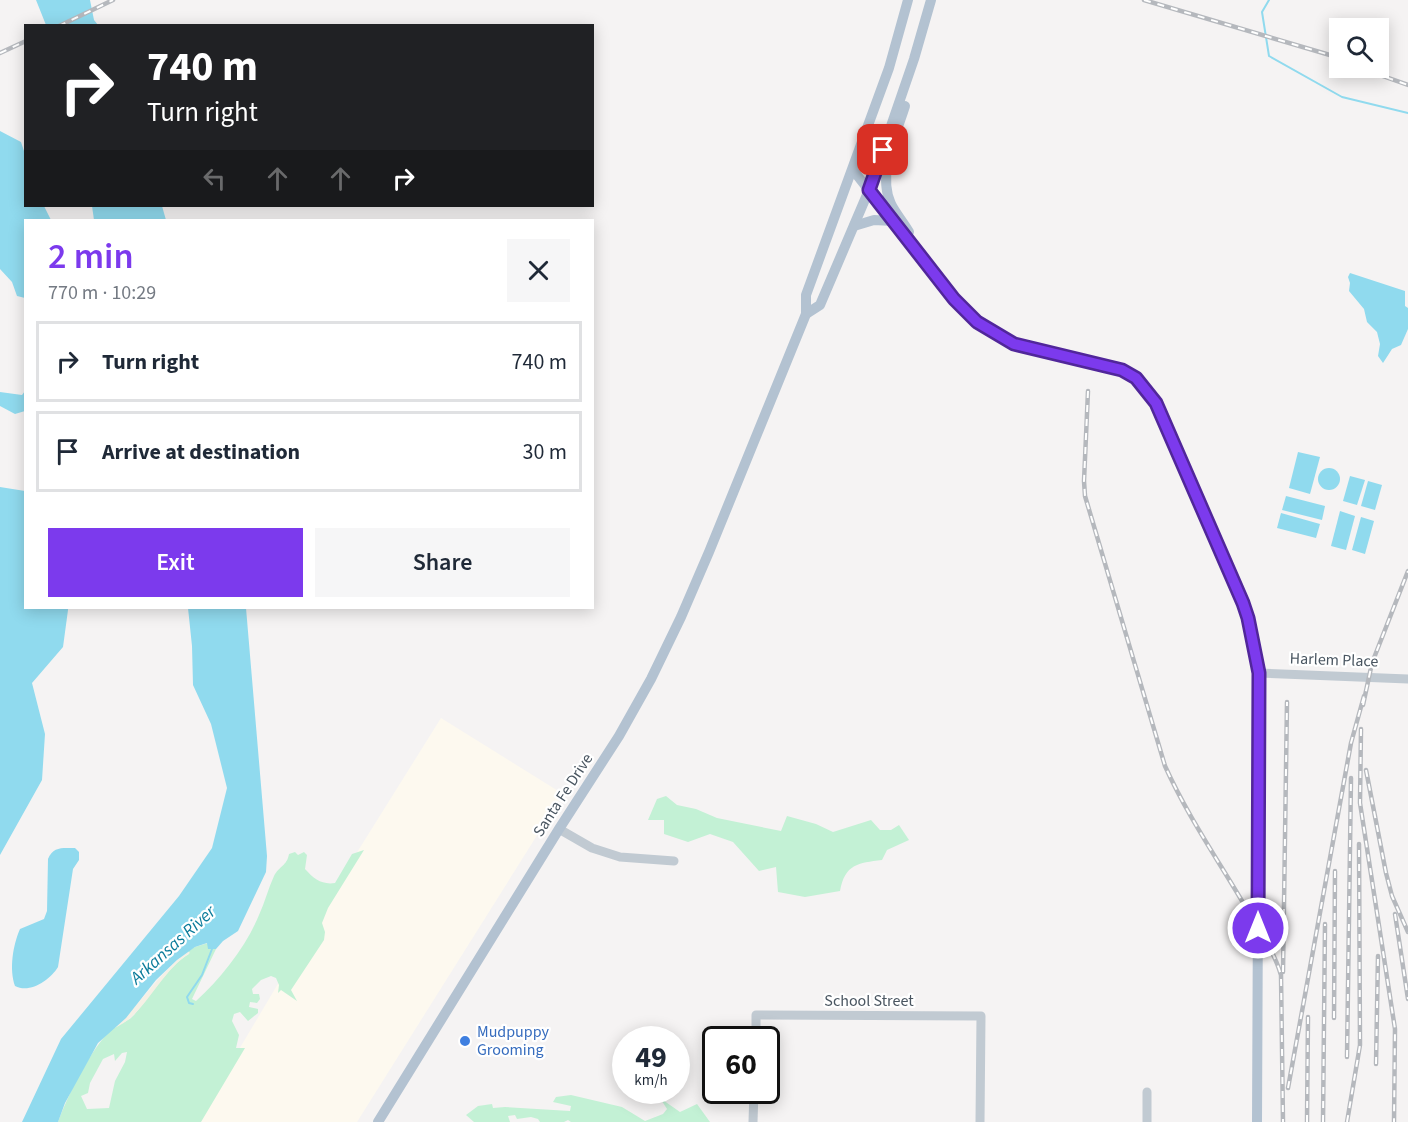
<!DOCTYPE html>
<meta charset="utf-8">
<style>
body{margin:0;font-family:"Source Sans 3",sans-serif;background:#f6f6f7;color:#1f2937;height:100vh;display:flex;flex-direction:column;font-size:22px;white-space:nowrap}
*{box-sizing:border-box;margin:0}
p{font-size:20px;color:#747a83}
.icon{flex:none;width:33px;height:33px;fill:none;stroke:currentColor;stroke-width:2;stroke-linecap:round;stroke-linejoin:round}
.map{position:relative;flex:1;overflow:hidden}
.details{position:absolute;left:24px;top:219px;width:570px;height:390px;display:flex;flex-direction:column;background:#fff;border-radius:0px;box-shadow:0 3px 15px #0003}
.details>*{flex:none}
.top-card{position:absolute;left:24px;top:24px;width:570px;height:183px;border-radius:0px;box-shadow:0 3px 15px #0003;background:#202124;color:#fff;overflow:hidden}
.tools{position:absolute;left:1329px;top:18px;display:grid;gap:12px}
.tools a{display:grid;place-items:center;width:60px;height:60px;border-radius:0px;background:#fff;box-shadow:0 3px 15px #0003;font-size:30px}
.speed{position:absolute;left:612px;top:1026px;display:flex;gap:12px;font-size:30px;font-weight:700;text-align:center}
.speed>*{display:grid;place-content:center;width:78px;height:78px;border-radius:50%;background:#fff;box-shadow:0 3px 15px #0003;line-height:1}
.speed small{font-size:15px;font-weight:400}
.speed .limit{border:3px solid #111;border-radius:9px;background:#fff;color:#111}
.pin{position:absolute;display:grid;place-items:center;width:51px;height:51px;color:#fff;margin:-26px;border-radius:12px;box-shadow:0 3px 9px #0006}
.me{position:absolute;width:66px;margin:-33px;rotate:0deg;stroke-linejoin:round;filter:drop-shadow(0 0 4px #0008)}
.turn{display:flex;align-items:center;gap:21px;height:126px;padding:0 24px;font-size:27px}
.turn .icon{width:78px;height:78px;stroke-width:2.5}
.turn b{display:block;font-size:42px;line-height:51px}
.lanes{display:flex;align-items:center;height:57px;padding:0 24px;background:#0003;justify-content:center;gap:30px;direction:ltr}
.lanes .off{opacity:.35}
.round{display:grid;place-items:center;flex:none;width:63px;height:63px;border-radius:0px;background:#f6f6f7}
.head{display:flex;align-items:center;justify-content:space-between;height:102px;padding:0 24px}
h1{font-size:36px;font-weight:600;line-height:45px;color:#7c3aed}
.action{display:flex;gap:12px;margin-top:auto;padding:12px 24px}
.action a{flex:1;height:69px;border-radius:0px;background:#7c3aed;color:#fff;font-size:24px;font-weight:600;line-height:69px;text-align:center}
.action a+a{background:#f6f6f7;color:#1f2937}
ul{padding:0;list-style:none}
li{display:flex;align-items:center;gap:18px;height:81px;margin:0 12px 9px;padding:0 12px;border:3px solid #e0e1e3;border-radius:0px}
li div{flex:1}
li b{display:block;font-size:22px}
li em{font-style:normal}
.map>svg:first-child{display:block}
.commercial{fill:#fdf9ef}
.green{fill:#c3f1d5;fill-rule:evenodd}
.sand{fill:#f5f0e5}
.water{fill:#90daee}
.lines{fill:none;stroke-linecap:round;stroke-linejoin:round}
.stream{stroke:#90daee;stroke-width:2}
.minor{stroke:#c1cad2;stroke-width:9}
.major{stroke:#b3c2d1;stroke-width:10}
.rail-casing{stroke:#b5b8bd;stroke-width:4.5}
.rail{stroke:#fff;stroke-width:2;stroke-dasharray:7;stroke-linecap:butt}
.route-casing{stroke:#51269a;stroke-width:15}
.route{stroke:#7c3aed;stroke-width:10}
.shop-dot{fill:#3f7fe0;stroke:#fff;stroke-width:2}
.labels{text-anchor:middle;dominant-baseline:central;stroke-width:4.5;stroke-linejoin:round;paint-order:stroke}
.street-label{font-size:16px;fill:#4a5661;stroke:#fff}
.shop-label{font-size:16px;fill:#366cbe;stroke:#fff;text-anchor:start}
.water-label{font-size:18px;font-style:italic;fill:#0c7c9b;stroke:#fff}
</style>
<div class="map">
<svg width="1408" height="1122" viewBox="0 0 1408 1122">
<rect width="100%" height="100%" fill="#f5f3f3"/>
<polygon class="commercial" points="441,718 563,794 357,1122 196,1122 336,886"/>
<g class="green">
<path d="M666,796l11,9 19,4 21,9 64,13 6,-15 29,8 17,8 38,-12 9,10h11l8,-5 10,15 -22,10 -5,10c-24,3 -37,4 -42,31l-35,6 -27,-5 -2,-25 -17,4 -26,-29 -23,-8 -22,8 -24,-8v-14h-16l9,-21z"/>
<path d="M364,850l-36,58 -6,15 3,9 -1,8 -33,50 6,11 -16,-11 -3,3 1,-8 -3,-7 -5,-2 -10,4 -9,9 1,5h6l1,5 -3,4 -7,-1 -1,5 9,2v4l-10,8 -8,-9 -6,2 -2,7 7,14 -3,13h9l-44,74h-143c10,-27 32,-72 53,-92 6,-6 16,-7 23,-15 17,-20 32,-47 55,-61l-1,-3 7,-4 13,-4v6h8l-24,50 4,2c25,-23 50,-54 63,-86 6,-13 9,-26 15,-39 5,-10 13,-10 15,-22l6,-2 3,3 6,-3 3,3 -2,14c9,10 17,16 30,14l17,-29zM127,1052l-2,10 -10,19 -6,27 -22,1 -6,-13 7,-3 2,-10 13,-24 11,-5 1,7 7,-8z"/>
<polygon points="571,1095 622,1107 645,1121 663,1114 667,1109 660,1098 680,1112 697,1104 710,1122 571,1122 568,1120 564,1122 540,1122 538,1119 531,1117 517,1119 515,1115 508,1116 510,1122 474,1122 466,1115 478,1106 492,1104 493,1108 505,1107 570,1111 571,1106 553,1102 556,1097"/>
</g>
<path class="sand" d="M188,951l2,2c-31,19 -45,64 -78,76 28,-23 46,-55 76,-78z"/>
<g class="water">
<polygon points="36,0 90,0 94,20 98,25 46,25"/>
<polygon points="0,131 21,142 25,154 26,206 44,206 51,220 26,220 25,298 17,296 12,282 0,269"/>
<polygon points="92,206 162,206 166,220 94,220"/>
<polygon points="1350,273 1405,291 1405,306 1408,308 1408,329 1401,345 1392,349 1383,363 1378,356 1380,344 1377,332 1367,322 1364,309 1349,291 1350,283 1348,277"/>
<polygon points="25,391 25,411 15,414 0,406 0,392 22,395"/>
<polygon points="1298,452 1320,457 1310,494 1289,488"/>
<circle cx="1329" cy="479" r="11"/>
<polygon points="1350,476 1365,480 1357,505 1343,501"/>
<polygon points="1368,481 1382,485 1375,510 1361,506"/>
<polygon points="0,487 25,491 26,608 68,608 68,610 63,647 32,683 45,734 42,780 0,855"/>
<polygon points="1286,496 1325,506 1322,520 1282,510"/>
<polygon points="1340,511 1355,516 1346,550 1331,546"/>
<polygon points="1281,513 1320,524 1316,538 1277,528"/>
<polygon points="1361,517 1374,521 1365,554 1352,550"/>
<polygon points="188,608 246,608 267,856 266,872 238,931 223,941 216,949 208,949 207,943 195,947 177,960 156,980 126,1018 98,1043 65,1103 58,1122 22,1122 61,1039 179,896 212,848 227,788 211,724 193,685 192,646"/>
<path d="M75,848l4,4v8l-6,9 -15,98c-8,13 -28,27 -43,19 -6,-17 -2,-41 5,-57l24,-10 3,-8 1,-52c5,-13 15,-11 27,-11z"/>
</g>
<g class="lines">
<g class="stream">
<polyline points="1269,0 1262,12 1269,56 1342,97 1408,113"/>
<polyline points="193,1004 189,1003 187,997 202,975 212,949"/>
</g>
<g class="minor">
<polyline points="1259,673 1408,679"/>
<polyline points="559,829 592,848 620,857 674,861"/>
<polyline points="756,1040 756,1015 981,1016 980,1122"/>
<polyline points="753,1122 754,1090"/>
<polyline points="1147,1122 1147,1092"/>
</g>
<g class="major">
<path d="M905,106c-9,29 -28,68 -14,98 5,10 13,19 18,28"/>
<path d="M853,170l101,129 23,23 37,21 108,27c15,9 24,19 34,33l87,200 5,15 11,55 -2,449"/>
<polyline points="854,226 874,220 893,221"/>
<polyline points="806,314 820,305 869,190 914,59 931,0"/>
<polyline points="378,1122 559,829 619,736 651,679 681,617 709,552 806,314 806,295 889,68 908,0"/>
</g>
<defs>
<g id="rail">
<polyline points="1144,0 1340,58"/>
<polyline points="59,26 113,0"/>
<polyline points="0,53 26,41"/>
<polyline points="1360,68 1408,85"/>
<path d="M1088,391l-4,90 1,15 80,270c22,49 53,94 80,140 13,22 29,45 36,69l2,147"/>
<polyline points="1363,705 1372,663 1408,571"/>
<polyline points="1361,729 1360,803 1395,1029 1394,1122"/>
<polyline points="1366,770 1386,873 1392,896 1408,932"/>
<polyline points="1395,914 1408,999"/>
<polyline points="1283,972 1287,702"/>
<polyline points="1334,1018 1335,871"/>
<polyline points="1347,1057 1351,778"/>
<polyline points="1376,1064 1378,956"/>
<polyline points="1288,1088 1351,743 1364,696"/>
<polyline points="1307,1122 1308,1017"/>
<polyline points="1323,1122 1325,924"/>
<polyline points="1347,1122 1360,1045 1359,844"/>
</g>
</defs>
<use href="#rail" class="rail-casing"/>
<use href="#rail" class="rail"/>
</g>
<g class="lines">
<defs>
<polyline id="route" points="883,150 869,190 954,299 977,322 1014,344 1122,370 1136,378 1156,403 1243,603 1248,618 1259,673 1258,928"/>
</defs>
<use href="#route" class="route-casing"/>
<use href="#route" class="route"/>
</g>
<circle class="shop-dot" cx="465" cy="1041" r="6"/>
<g class="labels">
<g class="street-label">
<text transform="translate(1334 660) rotate(2)">Harlem Place</text>
<text transform="translate(563 795) rotate(-57)">Santa Fe Drive</text>
<text x="869" y="1001">School Street</text>
</g>
<g class="shop-label">
<text x="477" y="1032">Mudpuppy<tspan x="477" dy="18">Grooming</tspan></text>
</g>
<g class="water-label">
<text transform="translate(173 945) rotate(-42)">Arkansas River</text>
</g>
</g>
</svg>
<div class="tools">
<a><svg class="icon" aria-label="search" viewBox="0 0 24 24"><circle cx="10" cy="10" r="6"/><path d="M15 15l6 6"/></svg></a>
</div>
<div class="speed"><div>49<small>km/h</small></div><div class="limit">60</div></div>
<div class="pin" style="left:883px;top:150px;background:#d93025"><svg class="icon" aria-label="arrive" viewBox="0 0 24 24"><path d="M6 21V4h12l-3 4 3 4H6"/></svg></div>
<svg class="me" style="left:1258px;top:928px" viewBox="-20 -20 40 40"><circle r="17" fill="#7c3aed" stroke="#fff" stroke-width="3"/><path d="M0-11L8 9 0 5-8 9z" fill="#fff"/></svg>
<div class="top-card">
<div class="turn"><svg class="icon" aria-label="right" viewBox="0 0 24 24"><path d="M7 20v-9h11M14 6l5 5-5 5"/></svg><div><b>740 m</b>Turn right</div></div>
<div class="lanes"><svg class="icon off" aria-label="left" viewBox="0 0 24 24"><path d="M17 20v-9H6M10 6l-5 5 5 5"/></svg><svg class="icon off" aria-label="ahead" viewBox="0 0 24 24"><path d="M12 20V5M6 11l6-6 6 6"/></svg><svg class="icon off" aria-label="ahead" viewBox="0 0 24 24"><path d="M12 20V5M6 11l6-6 6 6"/></svg><svg class="icon" aria-label="right" viewBox="0 0 24 24"><path d="M7 20v-9h11M14 6l5 5-5 5"/></svg></div>
</div>
<section class="details">
<div class="head"><div><h1>2 min</h1><p>770 m · 10:29</p></div><a class="round"><svg class="icon" aria-label="close" viewBox="0 0 24 24"><path d="M6 6l12 12M18 6L6 18"/></svg></a></div>
<ul>
<li><svg class="icon" aria-label="right" viewBox="0 0 24 24"><path d="M7 20v-9h11M14 6l5 5-5 5"/></svg><div><b>Turn right</b></div><em>740 m</em></li>
<li><svg class="icon" aria-label="arrive" viewBox="0 0 24 24"><path d="M6 21V4h12l-3 4 3 4H6"/></svg><div><b>Arrive at destination</b></div><em>30 m</em></li>
</ul>
<div class="action"><a>Exit</a><a>Share</a></div>
</section>
</div>
